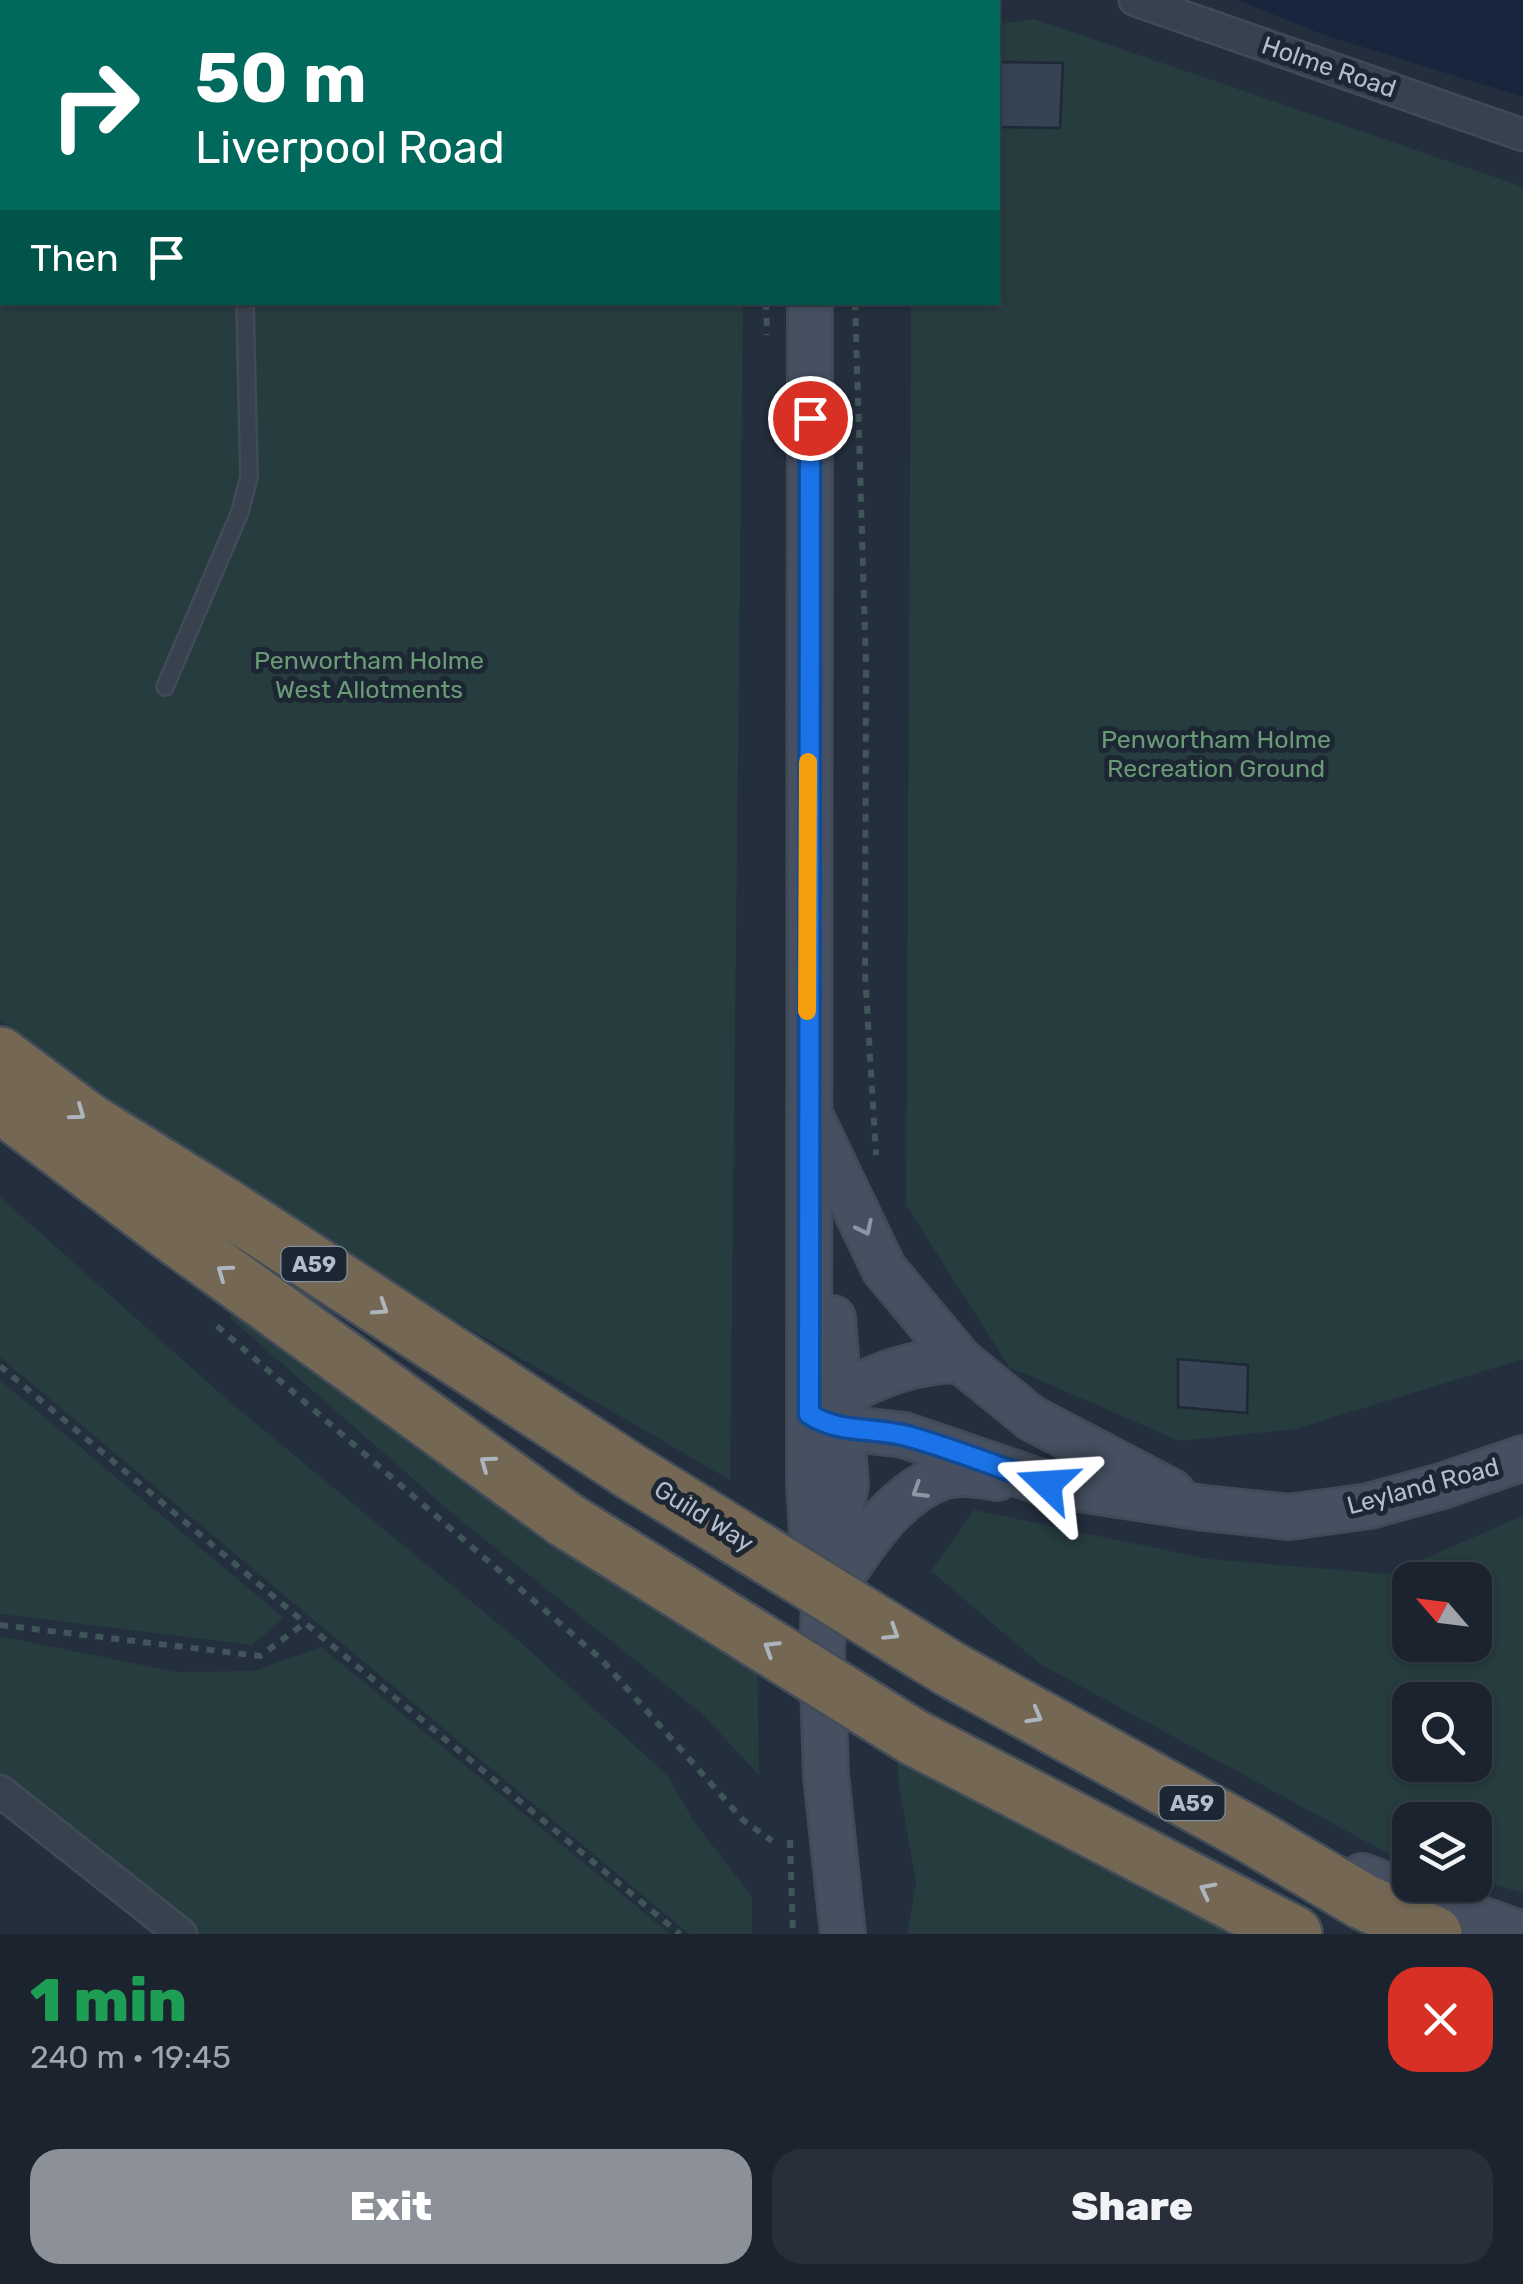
<!DOCTYPE html>
<meta charset="utf-8">
<style>
body{margin:0;font-family:Rubik,sans-serif;background:#282f3a;color:#f1f3f6;height:100vh;display:flex;flex-direction:column;font-size:38px;white-space:nowrap}
*{box-sizing:border-box;margin:0}
p{font-size:32px;color:#a0a4aa}
.icon{flex:none;width:55px;height:55px;fill:none;stroke:currentColor;stroke-width:2;stroke-linecap:round;stroke-linejoin:round}
.map{position:relative;height:1934px;overflow:hidden}
.side{display:flex;flex-direction:column;background:#1b232e;flex:1}
.side>*{flex:none}
.banner{position:absolute;left:0px;top:0px;width:1000px;height:305px;box-shadow:0 2px 8px #0004,0 0 0 2px #39404a;background:#00695c;color:#fff;overflow:hidden}
.needle{width:65px;rotate:298deg}
.controls{position:absolute;left:1392px;top:1562px;display:grid;gap:20px}
.controls a{display:grid;place-items:center;width:100px;height:100px;border-radius:20px;background:#1b232e;box-shadow:0 2px 8px #0004,0 0 0 2px #39404a;font-size:50px}
.pin{position:absolute;display:grid;place-items:center;width:85px;height:85px;color:#fff;margin:-42px;border:5px solid #fff;border-radius:50%;box-shadow:0 2px 10px #0007}
.me{position:absolute;width:110px;margin:-55px;rotate:290deg;stroke-linejoin:round;filter:drop-shadow(0 0 8px #0008)}
.turn{display:flex;align-items:center;gap:35px;height:210px;padding:0 30px;font-size:45px}
.turn .icon{width:130px;height:130px;stroke-width:2.5}
.turn b{display:block;font-size:70px;line-height:85px}
.then{display:flex;align-items:center;height:95px;padding:0 30px;background:#0003;gap:20px;font-size:38px}
.round{display:grid;place-items:center;flex:none;width:105px;height:105px;border-radius:30px;background:#282f3a}
.overview{display:flex;align-items:center;justify-content:space-between;height:170px;padding:0 30px}
h1{font-size:60px;font-weight:800;line-height:75px;color:#1e9e55}
.cta{display:flex;gap:20px;margin-top:auto;padding:20px 30px}
.cta a{flex:1;height:115px;border-radius:30px;background:#8c9099;color:#fff;font-size:40px;font-weight:800;line-height:115px;text-align:center}
.cta a+a{background:#282f3a;color:#f1f3f6}
.map>svg:first-child{display:block}
.green{fill:#263c3f;fill-rule:evenodd}
.water{fill:#17263c}
.building{fill:#364354;stroke:#1f2835;stroke-width:2.5}
.lines{fill:none;stroke-linecap:round;stroke-linejoin:round}
.lane-casing{stroke:#414a57;stroke-width:20}
.street-casing{stroke:#414a57;stroke-width:35}
.secondary-casing{stroke:#414a57;stroke-width:48}
.highway-casing{stroke:#434c59;stroke-width:60}
.path{stroke:#3f5557;stroke-width:6;stroke-dasharray:8 8;stroke-linecap:butt}
.lane{stroke:#38414e;stroke-width:15}
.street{stroke:#38414e;stroke-width:30}
.secondary{stroke:#465061;stroke-width:42}
.highway{stroke:#746855;stroke-width:55}
.highway-bridge-casing{stroke:#434c59;stroke-width:60;stroke-linecap:butt}
.highway-bridge{stroke:#746855;stroke-width:55}
.oneway{stroke:#aeb4bd}
.oneway2{stroke:#8e96a5}
.route-casing{stroke:#114b97;stroke-width:25}
.route{stroke:#1a73e8;stroke-width:18}
.slow{stroke:#f59e0b;stroke-width:18}
.labels{text-anchor:middle;dominant-baseline:central;stroke-width:10;stroke-linejoin:round;paint-order:stroke}
.shield{fill:#1d2633;stroke:#878f9c;stroke-width:2.5}
.shield-label{font-size:22px;font-weight:bold;fill:#b4bcc9}
.street-label{font-size:25px;fill:#b4bcc9;stroke:#1d2633}
.park-label{font-size:25px;fill:#6b9a76;stroke:#1d2633}
</style>
<div class="map">
<svg width="1523" height="1934" viewBox="0 0 1523 1934">
<rect width="100%" height="100%" fill="#242f3e"/>
<g class="green">
<polygon points="0,0 670,2 2,2 2,302 743,303 730,1480 391,1283 177,1151 0,1020"/>
<polygon points="1034,19 1523,187 1523,1359 1295,1429 1180,1441 1009,1367 906,1205 911,303 998,302 998,24"/>
<polygon points="0,1197 231,1403 519,1641 668,1776 693,1820 752,1897 752,1934 689,1934 0,1357"/>
<polygon points="233,1312 757,1651 759,1775 701,1713 453,1514 230,1318"/>
<polygon points="0,1380 284,1618 252,1645 0,1614"/>
<path d="M974,1510l234,49 181,15 134,-58v377l-48,-14v-59h-65v40l-21,-6 -349,-190 -109,-93zM1410,1580h65v65h-65zM1410,1700h65v65h-65z"/>
<polygon points="0,1636 176,1672 253,1671 321,1647 670,1934 197,1934 0,1780"/>
<polygon points="896,1743 1240,1934 907,1934 916,1883 899,1786"/>
</g>
<polygon class="water" points="1237,0 1523,0 1523,97 1324,35"/>
<g class="building">
<polygon points="998,62 1063,63 1060,128 998,127"/>
<polygon points="1178,1359 1248,1365 1247,1413 1178,1407"/>
</g>
<g class="lines">
<defs>
<g id="lane">
<polyline points="242,2 242,0"/>
<polyline points="165,687 240,512 249,477 245,302"/>
</g>
<g id="street">
<polyline points="1135,0 1523,135"/>
<polyline points="0,1791 181,1934"/>
</g>
<g id="secondary">
<polyline points="811,2 811,0"/>
<polyline points="810,302 809,1481 813,1550 824,1602"/>
<polyline points="813,1121 884,1269 960,1360 1031,1418 1172,1492"/>
<polyline points="833,1318 846,1484 824,1602 822,1653 826,1775 843,1934"/>
<path d="M816,1406c51,-24 85,-45 144,-46"/>
<polyline points="818,1419 844,1428 904,1435 1047,1484 1204,1508 1289,1517 1369,1506 1442,1486 1523,1458"/>
<path d="M833,1589c29,-42 59,-94 109,-112 17,-6 38,-2 55,1"/>
<polyline points="1362,1876 1522,1934"/>
</g>
<g id="highway">
<polyline points="0,1055 90,1122 222,1204 630,1471"/>
<polyline points="0,1104 169,1232 566,1520"/>
<polyline points="950,1669 1249,1834 1362,1901 1434,1934"/>
<polyline points="913,1737 1294,1934"/>
</g>
</defs>
<use href="#lane" class="lane-casing"/>
<use href="#street" class="street-casing"/>
<use href="#secondary" class="secondary-casing"/>
<use href="#highway" class="highway-casing"/>
<g class="path">
<polyline points="757,0 760,2"/>
<polyline points="766,302 767,335"/>
<polyline points="855,302 866,664 865,973 876,1155"/>
<polyline points="217,1326 600,1658 743,1820 772,1841"/>
<polyline points="0,1366 305,1623"/>
<polyline points="0,1625 260,1656 305,1623 680,1934"/>
<polyline points="790,1840 793,1934"/>
</g>
<use href="#lane" class="lane"/>
<use href="#street" class="street"/>
<use href="#secondary" class="secondary"/>
<use href="#highway" class="highway"/>
<defs>
<g id="highway-bridge">
<polyline points="630,1471 950,1669"/>
<polyline points="566,1520 913,1737"/>
</g>
</defs>
<use href="#highway-bridge" class="highway-bridge-casing"/>
<use href="#highway-bridge" class="highway-bridge"/>
</g>
<defs><path id="oneway-chevron" d="M-2-3.5L2.5 0L-2 3.5" fill="none" stroke-width="1.6" stroke-linecap="round" stroke-linejoin="round" transform="scale(2.5)"/></defs>
<g class="oneway">
<use href="#oneway-chevron" transform="translate(78 1113) rotate(36)"/>
<use href="#oneway-chevron" transform="translate(224 1272) rotate(-144)"/>
<use href="#oneway-chevron" transform="translate(381 1308) rotate(33)"/>
<use href="#oneway-chevron" transform="translate(487 1463) rotate(-144)"/>
<use href="#oneway-chevron" transform="translate(892 1633) rotate(32)"/>
<use href="#oneway-chevron" transform="translate(771 1648) rotate(-148)"/>
<use href="#oneway-chevron" transform="translate(1035 1716) rotate(29)"/>
<use href="#oneway-chevron" transform="translate(1207 1890) rotate(-153)"/>
</g>
<g class="oneway2">
<use href="#oneway-chevron" transform="translate(865 1228) rotate(64)"/>
<use href="#oneway-chevron" transform="translate(919 1491) rotate(148)"/>
</g>
<g class="lines">
<defs>
<path id="route" d="M810,418l-1,996c30,20 65,13 98,22 47,13 94,32 140,48"/>
</defs>
<use href="#route" class="route-casing"/>
<use href="#route" class="route"/>
<polyline class="slow" points="807,1011 808,762"/>
</g>
<g class="labels">
<g class="shield">
<rect x="281.5" y="1247" width="65" height="34" rx="8"/>
<rect x="1159.5" y="1786" width="65" height="34" rx="8"/>
</g>
<g class="shield-label">
<text x="314" y="1264">A59</text>
<text x="1192" y="1803">A59</text>
</g>
<g class="street-label">
<text transform="translate(1329 67) rotate(19)">Holme Road</text>
<text transform="translate(1423 1486) rotate(-15)">Leyland Road</text>
<text transform="translate(704 1516) rotate(32)">Guild Way</text>
</g>
<g class="park-label">
<text x="369" y="660">Penwortham Holme<tspan x="369" dy="29">West Allotments</tspan></text>
<text x="1216" y="739">Penwortham Holme<tspan x="1216" dy="29">Recreation Ground</tspan></text>
</g>
</g>
</svg>
<div class="controls">
<a><svg class="needle" viewBox="-14 -14 28 28"><path d="M0-13l5 13h-10z" fill="#e53935"/><path d="M0 13l5-13h-10z" fill="#a0a4aa"/></svg></a>
<a><svg class="icon" aria-label="search" viewBox="0 0 24 24"><circle cx="10" cy="10" r="6"/><path d="M15 15l6 6"/></svg></a>
<a><svg class="icon" aria-label="layers" viewBox="0 0 24 24"><path d="M12 4l9 5-9 5-9-5zM3 14l9 5 9-5"/></svg></a>
</div>
<div class="pin" style="left:810px;top:418px;background:#d93025"><svg class="icon" aria-label="arrive" viewBox="0 0 24 24"><path d="M6 21V4h12l-3 4 3 4H6"/></svg></div>
<svg class="me" style="left:1047px;top:1484px" viewBox="-20 -20 40 40"><path d="M0-17L14 15 0 8-14 15z" fill="#1a73e8" stroke="#fff" stroke-width="4"/></svg>
<div class="banner">
<div class="turn"><svg class="icon" aria-label="right" viewBox="0 0 24 24"><path d="M7 20v-9h11M14 6l5 5-5 5"/></svg><div><b>50 m</b>Liverpool Road</div></div>
<div class="then">Then<svg class="icon" aria-label="arrive" viewBox="0 0 24 24"><path d="M6 21V4h12l-3 4 3 4H6"/></svg></div>
</div>
</div>
<section class="side">
<div class="overview"><div><h1>1 min</h1><p>240 m · 19:45</p></div><a class="round" style="background:#d93025;color:#fff"><svg class="icon" aria-label="close" viewBox="0 0 24 24"><path d="M6 6l12 12M18 6L6 18"/></svg></a></div>
<div class="cta"><a>Exit</a><a>Share</a></div>
</section>
